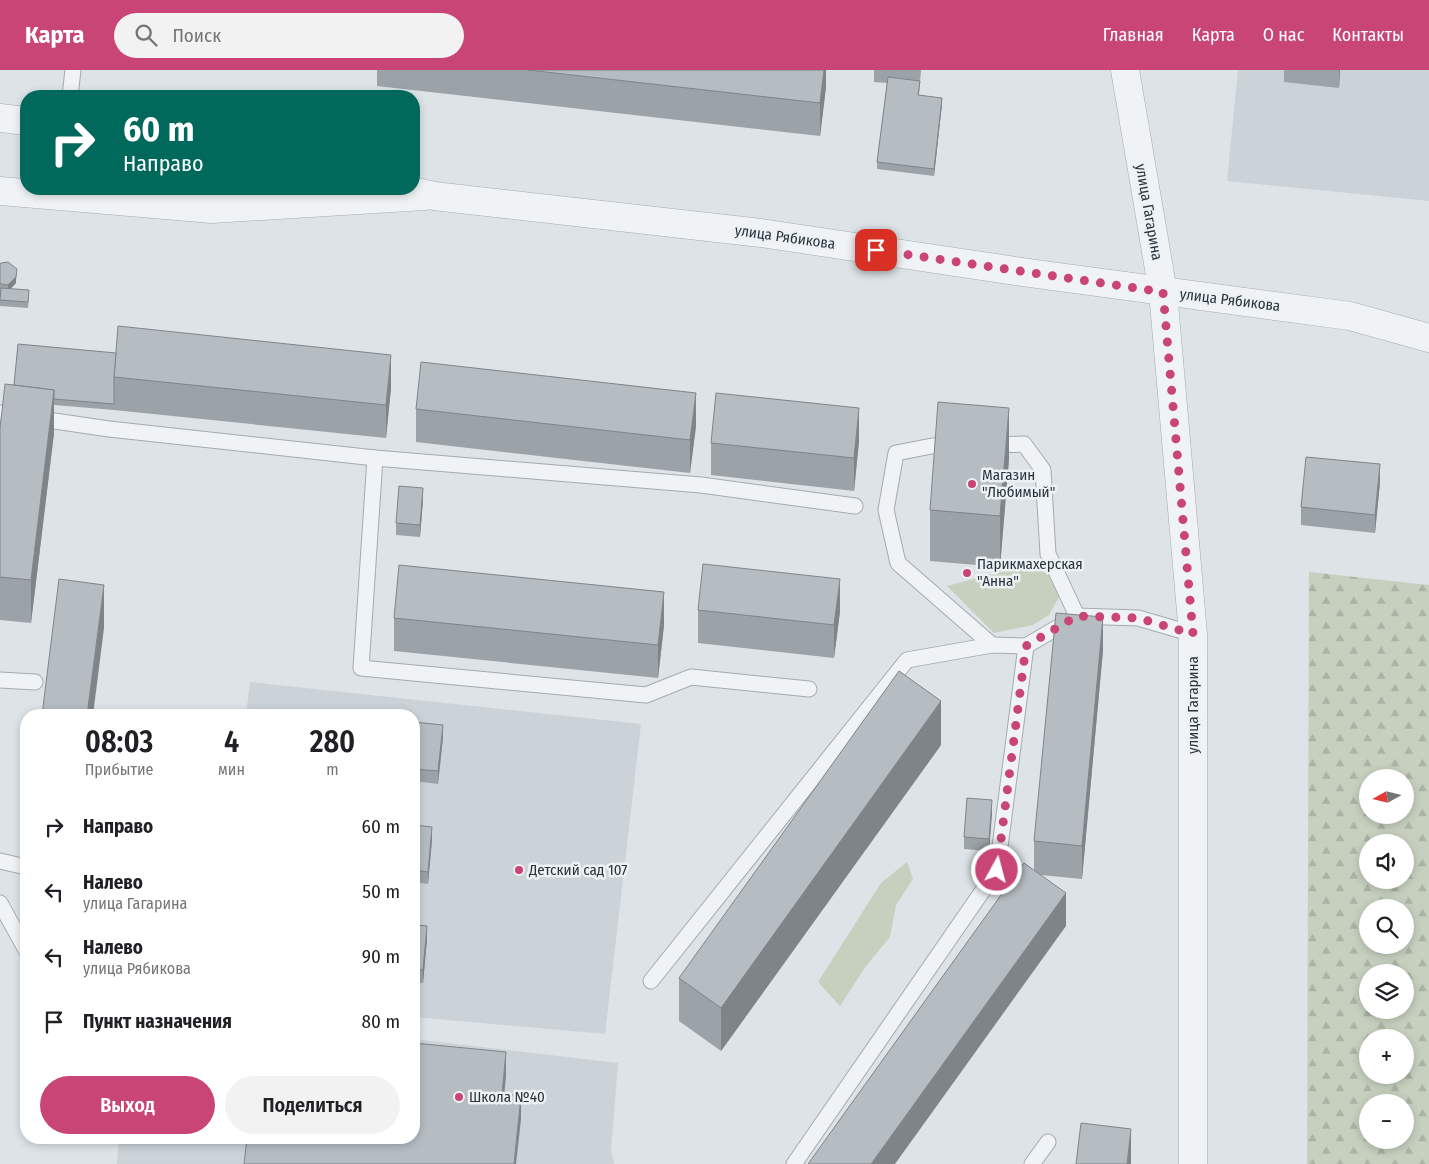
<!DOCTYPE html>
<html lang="ru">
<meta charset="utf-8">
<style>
body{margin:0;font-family:"Fira Sans Condensed",sans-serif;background:#f2f2f2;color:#202124;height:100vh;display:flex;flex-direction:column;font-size:19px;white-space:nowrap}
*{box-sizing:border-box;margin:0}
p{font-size:16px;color:#757577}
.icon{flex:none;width:28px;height:28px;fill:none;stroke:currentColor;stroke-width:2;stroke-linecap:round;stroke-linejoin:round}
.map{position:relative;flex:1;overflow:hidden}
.panel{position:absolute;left:20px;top:639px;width:400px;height:435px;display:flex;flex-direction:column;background:#fff;border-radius:20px;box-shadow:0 2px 8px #0003}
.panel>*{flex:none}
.hud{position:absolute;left:20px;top:20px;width:400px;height:105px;border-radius:20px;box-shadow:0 2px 8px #0003;background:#00695c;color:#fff;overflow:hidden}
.needle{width:32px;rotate:262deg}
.fabs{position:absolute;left:1359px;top:699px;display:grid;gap:10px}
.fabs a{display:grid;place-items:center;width:55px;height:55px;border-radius:50%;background:#fff;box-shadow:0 2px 8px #0003;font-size:25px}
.pin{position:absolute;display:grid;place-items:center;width:42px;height:42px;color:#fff;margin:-21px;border-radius:10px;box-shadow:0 2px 8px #0006}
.me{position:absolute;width:55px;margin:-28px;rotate:7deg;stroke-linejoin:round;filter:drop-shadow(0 0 4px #0008)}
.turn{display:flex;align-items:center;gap:18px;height:105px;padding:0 20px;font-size:22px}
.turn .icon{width:65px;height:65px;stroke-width:2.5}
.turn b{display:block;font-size:35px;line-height:42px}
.eta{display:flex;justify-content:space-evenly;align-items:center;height:85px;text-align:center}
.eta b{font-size:30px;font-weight:600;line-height:35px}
.primary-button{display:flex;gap:10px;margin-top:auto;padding:10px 20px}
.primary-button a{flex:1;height:58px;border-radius:30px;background:#c94575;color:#fff;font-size:20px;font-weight:600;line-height:58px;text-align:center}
.primary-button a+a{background:#f2f2f2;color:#202124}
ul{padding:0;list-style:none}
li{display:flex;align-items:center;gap:15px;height:65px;padding:0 20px}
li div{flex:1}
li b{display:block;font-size:19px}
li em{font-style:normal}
header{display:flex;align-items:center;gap:30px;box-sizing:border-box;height:70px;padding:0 25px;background:#c94575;color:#fff}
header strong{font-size:24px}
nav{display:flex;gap:28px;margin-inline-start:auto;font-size:18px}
.search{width:350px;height:45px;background:#f2f2f2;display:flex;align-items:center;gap:12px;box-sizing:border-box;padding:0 18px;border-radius:28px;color:#757577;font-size:19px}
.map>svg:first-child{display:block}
.built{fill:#cbd3d8}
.green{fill:#c7d0bf}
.forest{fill:url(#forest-firs);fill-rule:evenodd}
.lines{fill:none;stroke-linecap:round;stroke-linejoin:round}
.service-casing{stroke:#a3abb1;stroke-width:17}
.minor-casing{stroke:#a3abb1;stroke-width:29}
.tertiary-casing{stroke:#a3abb1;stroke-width:29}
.service{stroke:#f0f3f5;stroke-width:15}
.minor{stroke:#f0f3f5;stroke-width:28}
.tertiary{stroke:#f0f3f5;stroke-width:28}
.wall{fill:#9ca3a8}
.shaded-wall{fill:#7f8488}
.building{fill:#b5bdc3;stroke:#7f8488}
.route{stroke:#c94575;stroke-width:9;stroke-dasharray:0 16.2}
.poi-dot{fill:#c94575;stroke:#edf1f4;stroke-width:2}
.labels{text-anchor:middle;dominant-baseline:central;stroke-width:5;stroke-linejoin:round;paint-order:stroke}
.street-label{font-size:15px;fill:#27343d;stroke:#edf1f4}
.poi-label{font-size:15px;fill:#27343d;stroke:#edf1f4;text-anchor:start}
</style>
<header>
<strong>Карта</strong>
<div class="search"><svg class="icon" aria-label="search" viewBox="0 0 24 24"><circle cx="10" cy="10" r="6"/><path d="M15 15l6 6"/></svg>Поиск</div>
<nav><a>Главная</a><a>Карта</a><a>О нас</a><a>Контакты</a></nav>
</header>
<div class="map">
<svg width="1429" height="1094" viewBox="0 0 1429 1094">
<defs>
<pattern id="forest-firs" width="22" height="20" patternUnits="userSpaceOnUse" patternTransform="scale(1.25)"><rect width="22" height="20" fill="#c7d0bf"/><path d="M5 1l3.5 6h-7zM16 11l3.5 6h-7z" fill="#abb3a5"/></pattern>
</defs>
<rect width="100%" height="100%" fill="#dde3e7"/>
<g class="built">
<polygon points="1238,0 1429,0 1429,131 1227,111"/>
<polygon points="250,612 641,654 605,964 414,947 414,645 246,645"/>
<polygon points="414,969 618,993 611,1080 614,1094 117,1094 119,1068 414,1068"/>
</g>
<g class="green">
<path d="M1027,498c24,4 26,6 32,29l-10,18 -16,10 -39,8 -47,-47 57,-15z"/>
<polygon points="907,792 913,809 896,835 890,867 866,896 840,936 818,912 881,813"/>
</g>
<path class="forest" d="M1309,502l120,13v579h-122zM1368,708h37v37h-37zM1368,772h37v38h-37zM1368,838h37v37h-37zM1368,902h37v38h-37zM1368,968h37v37h-37zM1405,1032v38h-37v-38z"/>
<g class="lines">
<defs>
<g id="service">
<polyline points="70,26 73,0"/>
<polyline points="0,343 109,359 375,388 701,415 855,436"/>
<polyline points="990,375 1024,374 1043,400 1048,484 1077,546"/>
<polyline points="954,376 932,376 896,383 886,440 898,493 992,575"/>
<polyline points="375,388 361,598 646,625 691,607 809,619"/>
<polyline points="0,610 35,612"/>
<polyline points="0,791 26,797"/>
<polyline points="0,833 26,880"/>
<polyline points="651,911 907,590 992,575 1026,576"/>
<polyline points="794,1094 997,800 1026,576 1077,546 1138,548 1193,564"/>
<polyline points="1032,1094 1048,1072"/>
</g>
<polyline id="minor" points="1163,222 1193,564 1193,1094"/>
<g id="tertiary">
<polyline points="1125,0 1163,222"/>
<polyline points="0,48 26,51"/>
<polyline points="405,119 434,126 761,163 1029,203 1350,246 1429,268"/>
<polyline points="0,121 212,139 425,126"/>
</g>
</defs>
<use href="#service" class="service-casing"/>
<use href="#minor" class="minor-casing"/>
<use href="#tertiary" class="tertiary-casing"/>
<use href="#service" class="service"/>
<use href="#minor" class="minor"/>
<use href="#tertiary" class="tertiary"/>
</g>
<g class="wall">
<polygon points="377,0 826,0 826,17 820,66 377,16"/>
<polygon points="874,0 921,0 919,25 942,34 934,106 877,99 877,92 887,13 874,12"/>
<polygon points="1284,0 1340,0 1339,18 1284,12"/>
<polygon points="0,194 17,199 16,213 11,219 29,226 28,238 0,236"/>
<polygon points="18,274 391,318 386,368 114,340 54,335 54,363 31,553 0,550 0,358 14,315"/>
<polygon points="416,339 696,356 690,403 416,372"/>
<polygon points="859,371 854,421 711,405 711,373"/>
<polygon points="1009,389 1000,497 930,491 930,440"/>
<polygon points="1380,412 1375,463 1301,455 1301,437"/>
<polygon points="423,430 420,467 396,465 396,453"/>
<polygon points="698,540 840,541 834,588 698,573"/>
<polygon points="394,548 664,555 658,608 394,581"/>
<polygon points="1103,580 1082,809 1041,805 1066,856 1034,800 1034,771"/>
<polygon points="414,652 443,667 438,714 414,711"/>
<polygon points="941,675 721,981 679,951 679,908"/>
<polygon points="992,743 989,781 964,779 964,767"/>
<polygon points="414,755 432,770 428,814 414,812"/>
<polygon points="414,855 427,869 423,913 414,912"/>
</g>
<g class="shaded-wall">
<polygon points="824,0 826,0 826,17 820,66 820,33"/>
<polygon points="1339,0 1340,0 1339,18"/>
<polygon points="942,28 942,34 934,106 934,99"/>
<polygon points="16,207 16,213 8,221 8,215"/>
<polygon points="391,285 391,318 386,368 386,335"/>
<polygon points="54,320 54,363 31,553 31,510"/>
<polygon points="696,323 696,356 690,403 690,370"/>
<polygon points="859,338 859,371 854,421 854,388"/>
<polygon points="1009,338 1009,389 1000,497 1000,446"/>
<polygon points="1380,394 1380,412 1375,463 1375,445"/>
<polygon points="423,418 423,430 420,467 420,455"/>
<polygon points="840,509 840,541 834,588 834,555"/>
<polygon points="104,515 104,558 93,645 87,645"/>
<polygon points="664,522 664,555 658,608 658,575"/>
<polygon points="1103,547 1103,580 1082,809 1082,776"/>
<polygon points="941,631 941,675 721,981 721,938"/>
<polygon points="443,655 443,667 438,714 438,701"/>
<polygon points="992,730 992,743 989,781 989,769"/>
<polygon points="432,757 432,770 428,814 428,802"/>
<polygon points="1066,823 1066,856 895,1094 871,1094"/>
<polygon points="427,856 427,869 423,913 423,900"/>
<polygon points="506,982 506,1006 502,1047 502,1024"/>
<polygon points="521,1026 521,1049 516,1094 514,1094"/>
<polygon points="1131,1059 1131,1094 1127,1094"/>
</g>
<g class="building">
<polygon points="528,0 824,0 820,33"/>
<polygon points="888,7 920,11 918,25 942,28 934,99 877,92"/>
<polygon points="8,192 17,199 16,207 8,215 1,214 0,213 0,194 1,193"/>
<polygon points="1,218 29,220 28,232 0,230"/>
<polygon points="118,256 391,285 386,335 114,307"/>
<polygon points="18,274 116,283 114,307 114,334 54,329 54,320 14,315"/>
<polygon points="421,292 696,323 690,370 416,339"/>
<polygon points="5,314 54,320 31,510 0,507 0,358"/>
<polygon points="716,323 859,338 854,388 711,373"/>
<polygon points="938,332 1009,338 1000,446 930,440"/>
<polygon points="1306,387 1380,394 1375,445 1301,437"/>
<polygon points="399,416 423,418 420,455 396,453"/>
<polygon points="703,494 840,509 834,555 698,540"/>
<polygon points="399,495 664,522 658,575 394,548"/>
<polygon points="59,509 104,515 87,645 42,645"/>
<polygon points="1056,543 1103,547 1082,776 1034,771"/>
<polygon points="899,601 941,631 721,938 679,908"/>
<polygon points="414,652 443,655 438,701 414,699"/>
<polygon points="967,728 992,730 989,769 964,767"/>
<polygon points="414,755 432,757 428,802 414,800"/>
<polygon points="1024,793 1066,823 871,1094 808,1094"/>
<polygon points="414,855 427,856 423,900 414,899"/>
<polygon points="414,973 506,982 502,1024 521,1026 514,1094 244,1094 247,1068 414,1068"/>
<polygon points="1081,1053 1131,1059 1127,1094 1076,1094"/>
</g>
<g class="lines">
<polyline class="route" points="876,180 1163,222 1193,564 1138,548 1077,546 1026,576 997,800"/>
</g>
<g class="poi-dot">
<circle cx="972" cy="414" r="5"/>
<circle cx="967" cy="503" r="5"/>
<circle cx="519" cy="800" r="5"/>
<circle cx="459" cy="1027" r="5"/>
</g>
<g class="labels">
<g class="street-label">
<text transform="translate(1149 142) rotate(80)">улица Гагарина</text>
<text transform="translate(785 167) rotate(8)">улица Рябикова</text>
<text transform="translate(1230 230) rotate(7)">улица Рябикова</text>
<text transform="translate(1193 635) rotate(-90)">улица Гагарина</text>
</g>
<g class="poi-label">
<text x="982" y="405">Магазин<tspan x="982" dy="17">"Любимый"</tspan></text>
<text x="977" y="494">Парикмахерская<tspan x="977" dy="17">"Анна"</tspan></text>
<text x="529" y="800">Детский сад 107</text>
<text x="469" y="1027">Школа №40</text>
</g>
</g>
</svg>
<div class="fabs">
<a><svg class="needle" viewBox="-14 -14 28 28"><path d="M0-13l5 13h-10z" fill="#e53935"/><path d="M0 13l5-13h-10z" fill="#757577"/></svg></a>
<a><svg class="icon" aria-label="sound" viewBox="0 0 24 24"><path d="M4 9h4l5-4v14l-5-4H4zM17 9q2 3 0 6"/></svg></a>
<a><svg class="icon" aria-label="search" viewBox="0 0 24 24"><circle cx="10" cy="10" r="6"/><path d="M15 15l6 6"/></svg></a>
<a><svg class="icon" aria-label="layers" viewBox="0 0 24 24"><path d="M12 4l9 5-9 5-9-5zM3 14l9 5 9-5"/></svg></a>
<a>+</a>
<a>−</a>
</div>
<div class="pin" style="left:876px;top:180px;background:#d93025"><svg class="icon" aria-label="arrive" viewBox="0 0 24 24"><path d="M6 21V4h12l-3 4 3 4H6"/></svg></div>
<svg class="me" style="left:997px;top:800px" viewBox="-20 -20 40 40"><circle r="17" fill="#c94575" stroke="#fff" stroke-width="3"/><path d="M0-11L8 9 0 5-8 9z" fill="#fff"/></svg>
<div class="hud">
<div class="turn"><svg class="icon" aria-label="right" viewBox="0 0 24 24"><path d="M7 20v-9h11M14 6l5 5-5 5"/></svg><div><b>60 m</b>Направо</div></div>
</div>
<section class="panel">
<div class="eta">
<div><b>08:03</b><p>Прибытие</p></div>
<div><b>4</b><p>мин</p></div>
<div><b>280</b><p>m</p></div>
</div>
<ul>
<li><svg class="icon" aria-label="right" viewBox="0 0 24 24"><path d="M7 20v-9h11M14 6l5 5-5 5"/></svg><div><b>Направо</b></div><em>60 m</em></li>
<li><svg class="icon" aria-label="left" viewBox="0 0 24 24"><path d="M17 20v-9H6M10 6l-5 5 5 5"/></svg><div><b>Налево</b><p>улица Гагарина</p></div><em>50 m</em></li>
<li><svg class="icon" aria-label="left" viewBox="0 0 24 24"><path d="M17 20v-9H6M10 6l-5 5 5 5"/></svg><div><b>Налево</b><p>улица Рябикова</p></div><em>90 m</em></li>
<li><svg class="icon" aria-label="arrive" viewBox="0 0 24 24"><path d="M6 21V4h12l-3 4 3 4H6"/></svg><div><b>Пункт назначения</b></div><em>80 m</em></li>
</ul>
<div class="primary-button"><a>Выход</a><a>Поделиться</a></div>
</section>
</div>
